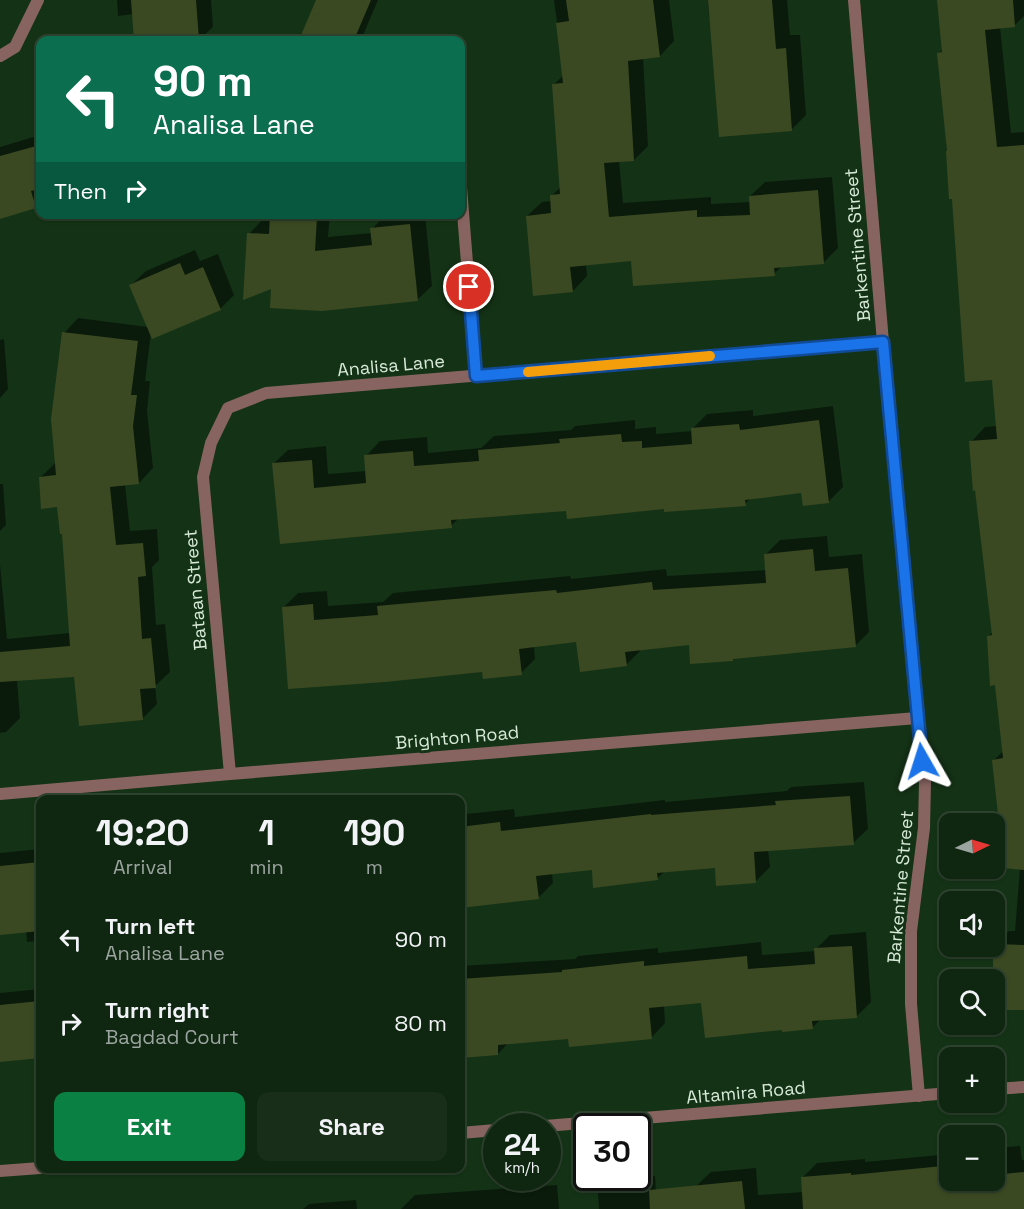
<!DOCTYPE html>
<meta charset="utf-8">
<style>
body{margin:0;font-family:"Space Grotesk",sans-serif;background:#182e19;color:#f1f3f6;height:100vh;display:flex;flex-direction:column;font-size:22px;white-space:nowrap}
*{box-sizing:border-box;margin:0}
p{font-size:20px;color:#9ba59f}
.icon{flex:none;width:33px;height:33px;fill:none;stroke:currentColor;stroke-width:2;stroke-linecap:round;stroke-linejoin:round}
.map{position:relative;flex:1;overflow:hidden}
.drawer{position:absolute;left:36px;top:795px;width:429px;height:378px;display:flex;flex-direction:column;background:#0f2610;border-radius:12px;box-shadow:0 2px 4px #0004,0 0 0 2px #2f4330}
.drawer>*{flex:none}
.top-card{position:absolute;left:36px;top:36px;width:429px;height:183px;border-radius:12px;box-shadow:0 2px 4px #0004,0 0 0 2px #2f4330;background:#0b6e4f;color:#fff;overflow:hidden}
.needle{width:39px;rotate:85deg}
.buttons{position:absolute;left:939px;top:813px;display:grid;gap:12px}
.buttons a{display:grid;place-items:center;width:66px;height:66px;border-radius:12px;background:#0f2610;box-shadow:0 2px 4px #0004,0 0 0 2px #2f4330;font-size:30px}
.speed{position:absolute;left:483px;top:1113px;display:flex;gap:12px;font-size:30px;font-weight:700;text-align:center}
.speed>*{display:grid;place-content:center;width:78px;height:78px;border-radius:50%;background:#0f2610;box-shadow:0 2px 4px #0004,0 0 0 2px #2f4330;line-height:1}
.speed small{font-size:15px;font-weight:400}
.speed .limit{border:3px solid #111;border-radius:9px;background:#fff;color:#111}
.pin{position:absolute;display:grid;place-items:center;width:51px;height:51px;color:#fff;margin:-26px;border:3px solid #fff;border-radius:50%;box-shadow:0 2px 6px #0007}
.me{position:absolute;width:66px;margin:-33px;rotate:354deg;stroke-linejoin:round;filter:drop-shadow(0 0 4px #0008)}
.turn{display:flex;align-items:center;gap:21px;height:126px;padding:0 18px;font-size:27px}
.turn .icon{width:78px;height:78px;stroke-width:2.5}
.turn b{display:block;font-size:42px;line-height:51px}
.then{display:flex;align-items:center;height:57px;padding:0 18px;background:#0003;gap:12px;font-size:22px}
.eta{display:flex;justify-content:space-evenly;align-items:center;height:102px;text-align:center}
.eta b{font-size:36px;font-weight:700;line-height:42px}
.action{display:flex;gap:12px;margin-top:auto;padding:12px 18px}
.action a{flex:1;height:69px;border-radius:12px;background:#0b8043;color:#fff;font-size:24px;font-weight:700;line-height:69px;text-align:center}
.action a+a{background:#182e19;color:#f1f3f6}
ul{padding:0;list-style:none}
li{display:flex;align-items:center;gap:18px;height:84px;padding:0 18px}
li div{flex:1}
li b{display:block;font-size:22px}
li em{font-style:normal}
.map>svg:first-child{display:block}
.shadow{fill:#0007}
.building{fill:#3b4922}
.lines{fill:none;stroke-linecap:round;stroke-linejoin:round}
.street{stroke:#886460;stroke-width:12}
.route-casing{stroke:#114b97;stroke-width:15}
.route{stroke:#1a73e8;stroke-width:10}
.slow{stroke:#f59e0b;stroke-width:10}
.labels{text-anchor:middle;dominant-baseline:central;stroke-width:6;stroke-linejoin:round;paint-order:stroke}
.street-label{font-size:18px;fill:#d7ead7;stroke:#143316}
</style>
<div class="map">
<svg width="1024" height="1209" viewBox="0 0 1024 1209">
<rect width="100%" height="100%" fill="#143316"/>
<g class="shadow">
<polygon points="117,0 211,0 213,27 199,40 135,40 134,14 118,16"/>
<polygon points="317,0 378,0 361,40 300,40"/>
<polygon points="554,0 669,0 674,41 660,56 643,58 648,146 634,160 619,161 623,203 711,197 711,204 751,202 750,196 765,182 832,177 838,248 823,263 783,265 774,274 633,259 586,264 587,276 573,291 527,216 542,202 552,201 551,196 561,187 554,84 564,75"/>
<polygon points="708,0 787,0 790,35 800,35 806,115 792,129 711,17 709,18"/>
<polygon points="938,0 1024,0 1024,16 1014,26 1000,27 1011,133 1024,132 1024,484 971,442 985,427 997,426 994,379 954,197 947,152 939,53 943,49"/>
<polygon points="40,135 40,202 35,207 0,217 0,147"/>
<polygon points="272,214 330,214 328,237 372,233 372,229 386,214 425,214 432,286 417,300 272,287 249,234 263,219 271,220"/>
<polygon points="195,250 200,261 218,254 234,295 220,309 151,333 145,381 150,381 147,411 153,468 139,483 125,484 130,531 157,529 159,560 152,567 156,625 165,624 170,672 155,686 157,704 143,718 75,675 17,680 20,718 6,732 0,733 0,564 7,639 70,633 63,532 59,506 40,478 55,463 56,463 64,333 78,318 148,327 131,285 146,271"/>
<polygon points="4,339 8,389 0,398 0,340"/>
<polygon points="833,406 843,487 829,501 802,491 751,498 745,504 567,510 459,518 451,526 281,542 273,464 288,450 326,446 328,474 367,471 366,456 380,441 427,437 428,453 481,448 494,436 571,430 575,426 635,420 635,429 656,427 656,434 693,431 693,428 707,414 753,410 753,416"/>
<polygon points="0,484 3,484 6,525 0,531"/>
<polygon points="1024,521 1024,797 994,760 1003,751 996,684 988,636 993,632"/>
<polygon points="827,536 829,557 862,554 869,632 855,646 735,657 733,660 690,643 640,649 640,651 626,665 578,641 534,646 535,659 521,673 484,671 385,680 284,607 298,593 327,591 328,606 383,602 393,593 570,576 571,579 666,569 667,576 767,570 765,555 780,540"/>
<polygon points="864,782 868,829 853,843 768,849 770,867 755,882 716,867 665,871 657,879 593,868 552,873 553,883 538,898 460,906 460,819 466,814 514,809 515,817 665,800 665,802 787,791 791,787"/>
<polygon points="1024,817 1024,1009 995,945 1009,931 1015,931"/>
<polygon points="40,849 40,941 27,942 26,931 0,934 0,853"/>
<polygon points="866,932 871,1002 857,1016 822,1018 812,1028 703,1002 664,1005 665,1023 651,1038 570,1038 509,1042 498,1054 460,1050 460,966 575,959 578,956 658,948 658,953 761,942 762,955 816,951 816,949 830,935"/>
<polygon points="40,989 40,1056 0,1060 0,993"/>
<polygon points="1020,1146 1022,1160 1024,1160 1024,1209 599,1209 598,1193 612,1179 655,1176 656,1193 696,1186 711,1172 756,1168 758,1195 804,1192 803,1177 817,1163 865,1159 865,1162 950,1154 950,1180 994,1180 994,1148"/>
<polygon points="557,1185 559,1209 401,1209 415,1195"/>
<polygon points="356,1200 357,1209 303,1209 309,1204"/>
</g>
<g class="building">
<polygon points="131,0 196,0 199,40 134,40"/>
<polygon points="316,0 371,0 354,40 299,40"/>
<polygon points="566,0 653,0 660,57 628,61 634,161 604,163 609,217 697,210 697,217 750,215 749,196 818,190 824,264 774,268 775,276 633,286 631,261 570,267 573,292 533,296 526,216 551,213 550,195 560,194 552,84 563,83 556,23 569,21"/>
<polygon points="708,0 772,0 776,49 786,48 792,131 719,137"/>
<polygon points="937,0 1013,0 1015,27 985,30 997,147 1024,145 1024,870 994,867 998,814 992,760 1003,758 995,685 990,686 987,636 992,635 975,490 973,491 969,441 997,439 992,380 965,382 952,199 949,199 946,151 947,151 937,53 942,52"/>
<polygon points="40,145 40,189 31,191 36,208 0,219 0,156"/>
<polygon points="270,214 317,217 315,251 372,245 370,228 410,224 418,301 322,311 270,308 271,289 243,300 247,233 269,234"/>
<polygon points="180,263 185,275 203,267 221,310 152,339 129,285"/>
<polygon points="62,332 138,341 131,395 137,395 133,426 139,484 110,487 116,545 143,543 146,576 138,577 142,639 151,638 156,688 140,689 143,720 79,726 74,677 0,682 0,652 70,646 62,534 60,534 57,507 41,509 39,477 56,475 51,419"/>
<polygon points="819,420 829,503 803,506 801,493 745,500 746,506 664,512 664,509 567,519 566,511 451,520 452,528 280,544 272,463 312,460 314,488 366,483 364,455 413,451 414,466 479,461 478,450 560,443 559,439 621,434 622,442 642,441 642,448 692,444 691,428 739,424 740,430"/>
<polygon points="813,549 815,571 848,568 856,647 733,659 733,661 690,664 689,645 625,652 627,666 580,672 576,642 519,649 522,675 483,679 482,672 385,682 288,689 282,607 313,604 314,620 378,615 377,606 556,590 557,593 652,582 653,590 766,583 764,554"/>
<polygon points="850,796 854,845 754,852 756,883 716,886 715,868 657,873 658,880 593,888 592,870 536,876 539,899 460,908 460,827 500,822 501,831 651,814 651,815 776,805 775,801"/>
<polygon points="40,862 40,931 0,935 0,866"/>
<polygon points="994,944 1024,945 1024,1010 994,1010 994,980 993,980 993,946 994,946"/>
<polygon points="852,946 857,1018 812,1021 813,1029 782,1032 782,1030 705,1038 701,1003 649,1008 652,1039 569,1047 568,1039 498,1045 498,1055 460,1058 460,979 562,972 562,970 644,961 644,966 747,956 748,969 815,964 814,948"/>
<polygon points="40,1001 40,1058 0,1062 0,1005"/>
<polygon points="943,1166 944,1180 994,1180 994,1175 1024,1172 1024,1209 803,1209 801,1177 851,1173 851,1175"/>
<polygon points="742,1181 745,1209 650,1209 649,1190"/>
</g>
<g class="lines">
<g class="street">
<polyline points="854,0 883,342 917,718 925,782 924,828 911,931 911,1004 919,1096"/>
<polyline points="0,56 15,47 38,0"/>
<polyline points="460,175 476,376"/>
<polyline points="230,774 203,477 211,443 228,408 266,393 883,342"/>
<polyline points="0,794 230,774 917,718"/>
<polyline points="994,1089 1024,1087"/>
<polyline points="545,1126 950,1093"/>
<polyline points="460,1133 496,1130"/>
<polyline points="0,1171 40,1168"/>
</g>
</g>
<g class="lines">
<defs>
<polyline id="route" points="469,287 476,376 883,342 922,761"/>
</defs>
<use href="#route" class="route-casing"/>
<use href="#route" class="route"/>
<polyline class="slow" points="528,372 710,356"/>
</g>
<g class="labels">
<g class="street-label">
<text transform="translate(857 245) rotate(-95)">Barkentine Street</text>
<text transform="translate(391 365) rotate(-5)">Analisa Lane</text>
<text transform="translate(195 590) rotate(-95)">Bataan Street</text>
<text transform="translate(457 737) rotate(-5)">Brighton Road</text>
<text transform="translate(900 887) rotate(-85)">Barkentine Street</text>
<text transform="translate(746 1092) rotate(-5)">Altamira Road</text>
</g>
</g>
</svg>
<div class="buttons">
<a><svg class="needle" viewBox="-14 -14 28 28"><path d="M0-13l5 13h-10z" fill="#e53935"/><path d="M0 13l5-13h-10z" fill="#9ba59f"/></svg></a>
<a><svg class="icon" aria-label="sound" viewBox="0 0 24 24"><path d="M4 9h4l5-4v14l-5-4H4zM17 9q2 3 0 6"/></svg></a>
<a><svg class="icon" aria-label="search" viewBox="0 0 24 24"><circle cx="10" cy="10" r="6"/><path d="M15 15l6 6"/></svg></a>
<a>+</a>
<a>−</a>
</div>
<div class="speed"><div>24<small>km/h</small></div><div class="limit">30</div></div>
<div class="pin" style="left:469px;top:287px;background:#d93025"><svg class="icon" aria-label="arrive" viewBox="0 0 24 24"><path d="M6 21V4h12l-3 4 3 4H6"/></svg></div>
<svg class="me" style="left:922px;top:761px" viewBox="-20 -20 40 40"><path d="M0-17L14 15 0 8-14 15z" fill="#1a73e8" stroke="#fff" stroke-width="4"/></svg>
<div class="top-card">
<div class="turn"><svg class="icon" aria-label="left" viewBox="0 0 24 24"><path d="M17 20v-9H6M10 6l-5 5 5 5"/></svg><div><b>90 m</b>Analisa Lane</div></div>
<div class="then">Then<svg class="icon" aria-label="right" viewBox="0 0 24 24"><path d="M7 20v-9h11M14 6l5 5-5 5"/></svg></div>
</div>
<section class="drawer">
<div class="eta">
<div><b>19:20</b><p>Arrival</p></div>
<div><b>1</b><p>min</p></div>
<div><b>190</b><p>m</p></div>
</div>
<ul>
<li><svg class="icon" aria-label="left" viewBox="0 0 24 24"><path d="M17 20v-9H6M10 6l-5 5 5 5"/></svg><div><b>Turn left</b><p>Analisa Lane</p></div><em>90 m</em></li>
<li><svg class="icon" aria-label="right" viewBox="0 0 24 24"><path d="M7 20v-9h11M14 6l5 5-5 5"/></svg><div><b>Turn right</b><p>Bagdad Court</p></div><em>80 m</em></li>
</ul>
<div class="action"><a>Exit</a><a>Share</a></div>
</section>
</div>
